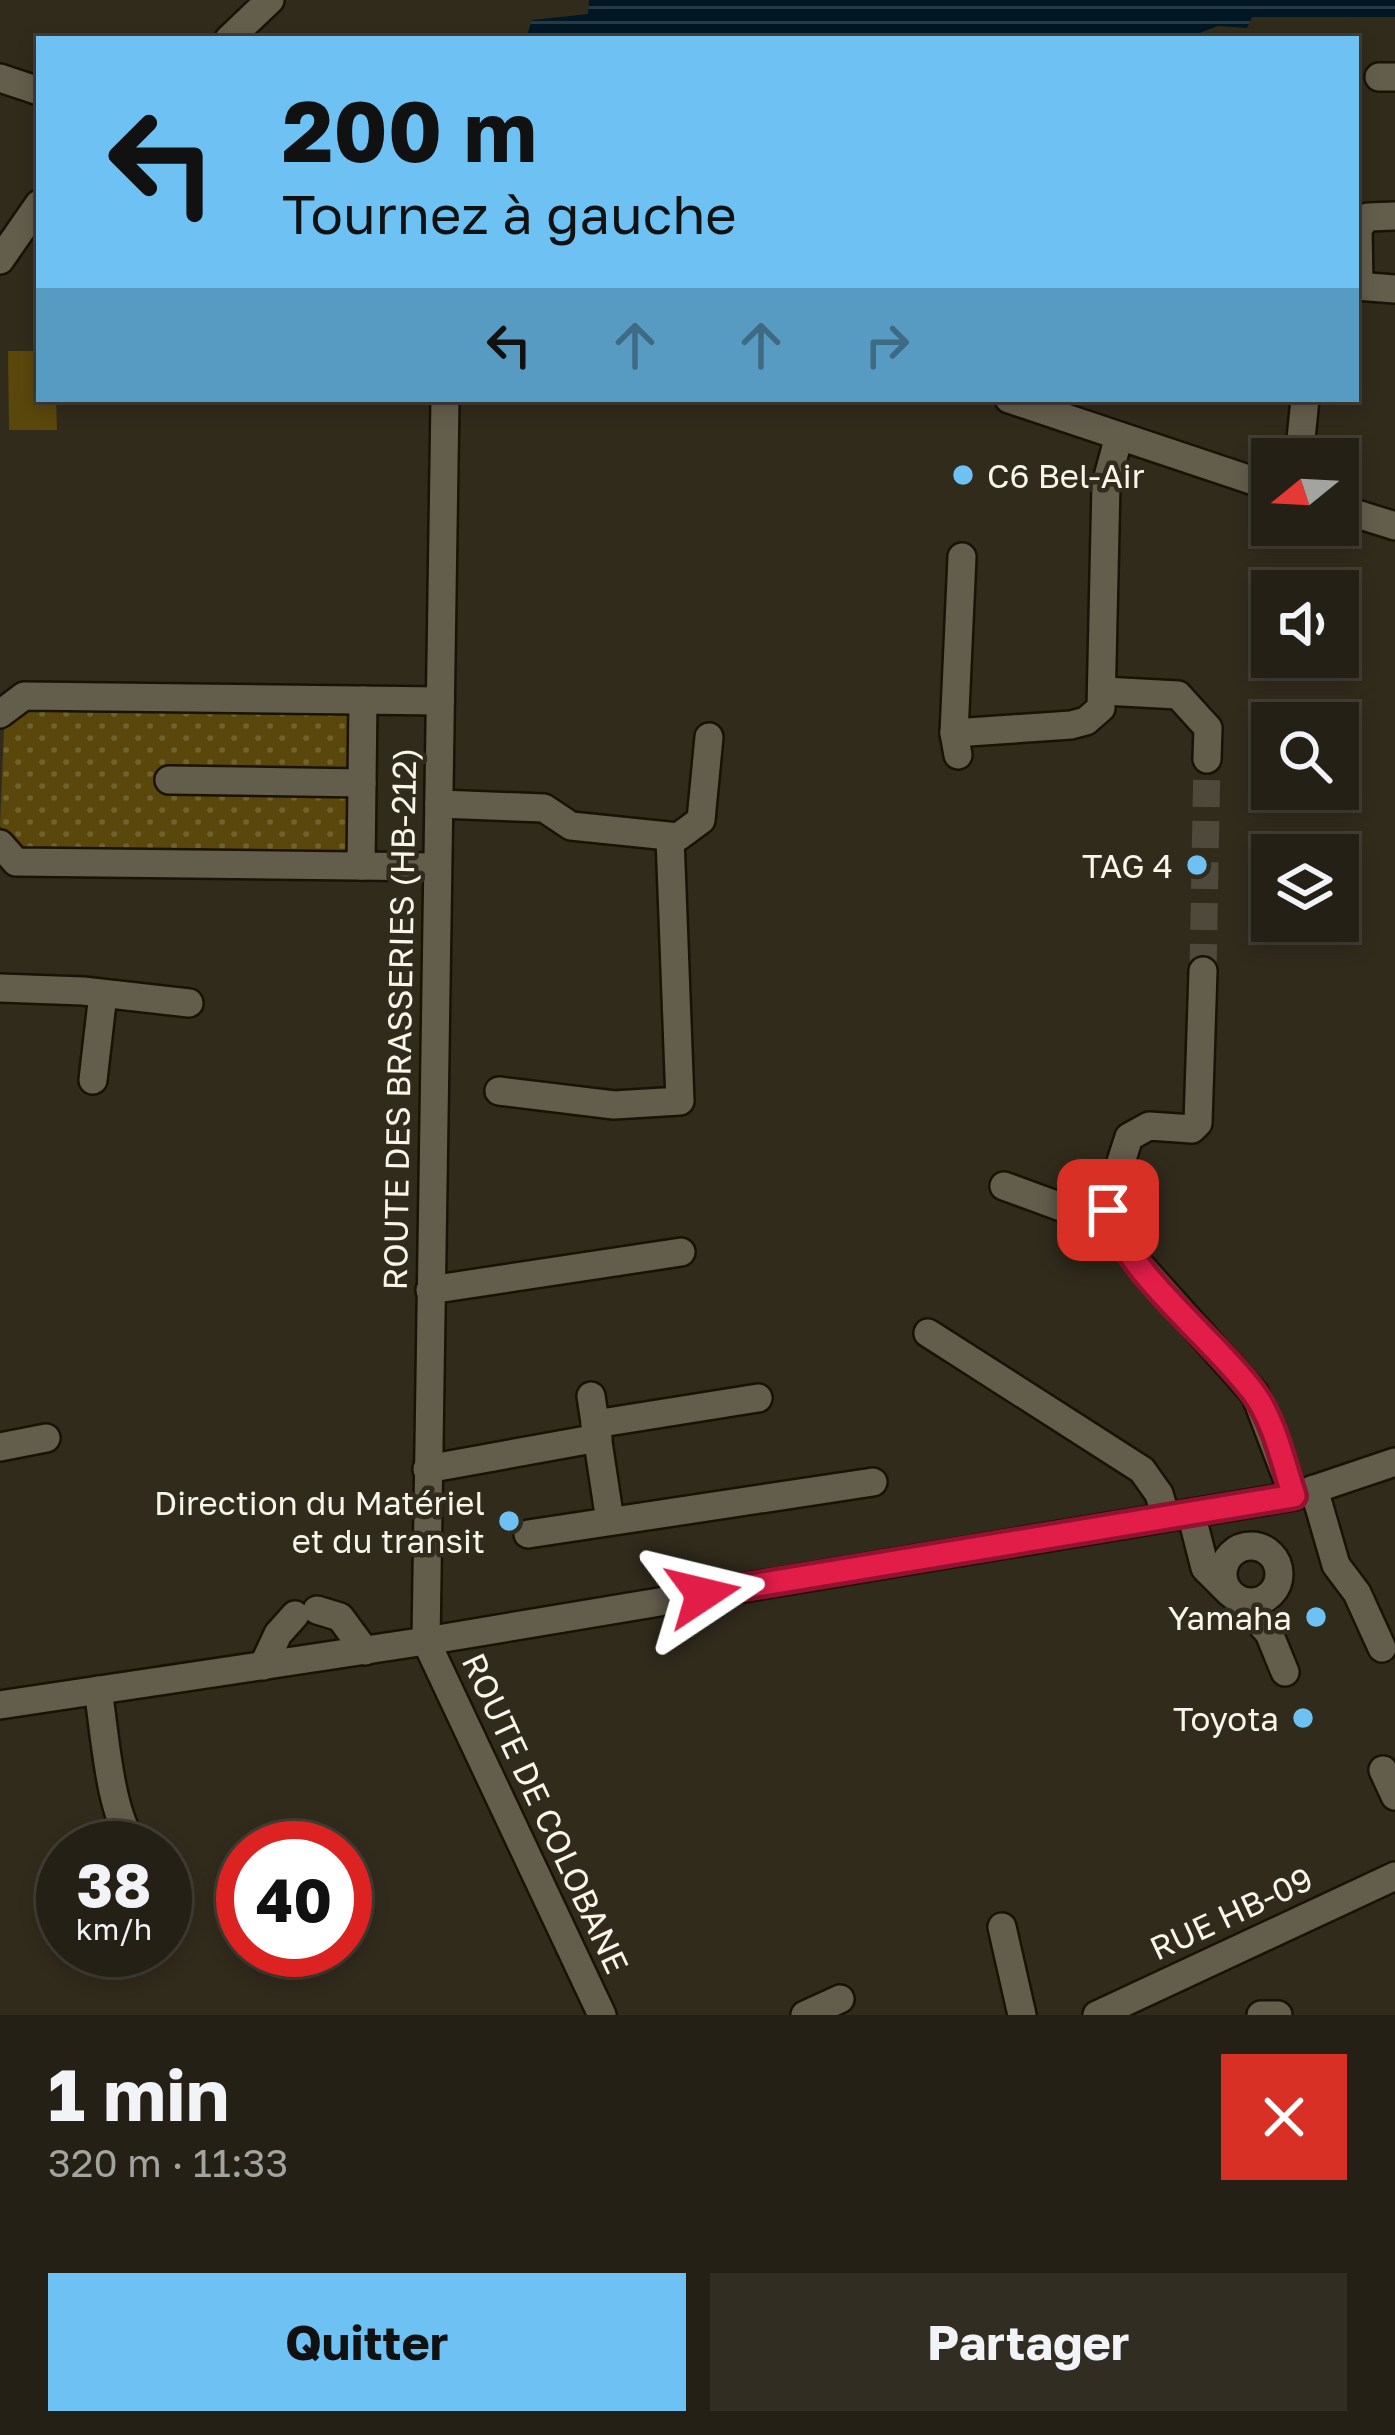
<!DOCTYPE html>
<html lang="fr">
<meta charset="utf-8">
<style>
body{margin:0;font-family:"Golos Text",sans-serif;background:#312d22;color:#f1f3f6;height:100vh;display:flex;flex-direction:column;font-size:45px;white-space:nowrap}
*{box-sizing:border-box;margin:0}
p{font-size:39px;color:#a3a3a0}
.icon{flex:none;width:66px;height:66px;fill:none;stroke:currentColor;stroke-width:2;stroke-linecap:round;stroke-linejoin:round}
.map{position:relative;height:2015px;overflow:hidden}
.sheet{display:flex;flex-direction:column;background:#252015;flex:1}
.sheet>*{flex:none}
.hud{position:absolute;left:36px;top:36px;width:1323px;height:366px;border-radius:0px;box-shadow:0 6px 18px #0003,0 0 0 3px #423e34;background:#6ec2f3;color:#111;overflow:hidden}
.needle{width:78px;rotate:252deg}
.tools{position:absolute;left:1251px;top:438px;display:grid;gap:24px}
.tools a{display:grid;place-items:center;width:108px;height:108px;border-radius:0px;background:#252015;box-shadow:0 6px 18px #0003,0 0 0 3px #423e34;font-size:60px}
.speed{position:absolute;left:36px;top:1821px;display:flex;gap:24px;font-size:60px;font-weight:700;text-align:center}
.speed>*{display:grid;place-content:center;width:156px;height:156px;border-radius:50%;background:#252015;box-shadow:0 6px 18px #0003,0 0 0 3px #423e34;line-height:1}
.speed small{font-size:30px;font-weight:400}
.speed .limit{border:18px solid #d22;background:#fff;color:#111}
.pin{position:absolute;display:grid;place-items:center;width:102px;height:102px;color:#fff;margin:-51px;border-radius:24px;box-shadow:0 6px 18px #0006}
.me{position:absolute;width:132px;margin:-66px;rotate:80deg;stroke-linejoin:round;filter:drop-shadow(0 0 9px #0008)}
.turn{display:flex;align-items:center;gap:42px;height:252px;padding:0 48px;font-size:54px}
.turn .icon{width:156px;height:156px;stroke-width:2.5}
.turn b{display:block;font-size:84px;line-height:102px}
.lanes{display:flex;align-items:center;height:114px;padding:0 48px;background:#0003;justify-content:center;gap:60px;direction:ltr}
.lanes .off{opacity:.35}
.round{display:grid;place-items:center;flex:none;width:126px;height:126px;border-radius:0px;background:#312d22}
.headline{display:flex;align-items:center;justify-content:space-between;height:204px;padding:0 48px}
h1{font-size:72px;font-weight:700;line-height:90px}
.button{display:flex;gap:24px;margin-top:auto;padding:24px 48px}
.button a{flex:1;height:138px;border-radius:0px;background:#6ec2f3;color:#111;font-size:48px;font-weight:700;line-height:138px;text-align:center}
.button a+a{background:#312d22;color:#f1f3f6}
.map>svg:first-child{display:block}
.park{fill:url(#park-dots)}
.pitch{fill:#5a470b}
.water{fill:url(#water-rules)}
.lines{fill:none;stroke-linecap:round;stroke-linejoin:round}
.minor-tunnel{stroke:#4f493b;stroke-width:27;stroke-dasharray:27 14;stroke-linecap:butt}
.minor-casing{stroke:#191305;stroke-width:32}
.minor{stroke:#635d4c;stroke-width:27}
.route-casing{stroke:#92132f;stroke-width:30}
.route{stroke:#e11d48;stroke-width:21}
.poi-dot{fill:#6ec2f3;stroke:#312b1c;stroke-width:4.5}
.labels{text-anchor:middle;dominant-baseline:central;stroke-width:9;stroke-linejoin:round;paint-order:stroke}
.poi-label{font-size:33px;fill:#f8f5eb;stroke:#312b1c;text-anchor:end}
.street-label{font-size:33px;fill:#f8f5eb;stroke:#312b1c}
</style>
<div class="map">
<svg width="1395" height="2015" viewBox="0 0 1395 2015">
<defs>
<pattern id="park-dots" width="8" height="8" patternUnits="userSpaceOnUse" patternTransform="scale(3)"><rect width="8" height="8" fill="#5a470b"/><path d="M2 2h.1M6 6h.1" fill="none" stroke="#72622f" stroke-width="1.8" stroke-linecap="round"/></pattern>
<pattern id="water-rules" width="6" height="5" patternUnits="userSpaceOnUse" patternTransform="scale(3)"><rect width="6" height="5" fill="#011724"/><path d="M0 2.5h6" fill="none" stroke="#273944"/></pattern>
</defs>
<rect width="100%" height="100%" fill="#312b1c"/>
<polygon class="park" points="29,707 355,709 352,859 22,853 0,826 4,729"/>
<polygon class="pitch" points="8,351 39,351 39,399 56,399 57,430 9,430"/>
<polygon class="water" points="589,0 1395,0 1395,17 1252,17 1247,28 1218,26 1184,39 530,39 528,32 532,20 588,14"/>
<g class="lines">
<polyline class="minor-tunnel" points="1203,971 1207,759"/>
<defs>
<g id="minor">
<polyline points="229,39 270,0"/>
<polyline points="1379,77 1395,77"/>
<polyline points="0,78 39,91"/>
<polyline points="0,260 39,204"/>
<polyline points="1356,286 1395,289"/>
<polyline points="1359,286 1358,228 1368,217 1395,216"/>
<polyline points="445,399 426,1641 602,2015"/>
<polyline points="1009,399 1272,487"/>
<polyline points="1299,459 1305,399"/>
<polyline points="1338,508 1395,526"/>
<polyline points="1104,691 1178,695 1208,728 1207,759"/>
<polyline points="0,714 24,696 440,701"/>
<polyline points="954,733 1071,725 1086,721 1101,708 1106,484 1119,436"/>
<polyline points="958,755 954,733 962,557"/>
<polyline points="169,780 362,783"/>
<polyline points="439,804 544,808 571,826 678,837 701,820 709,737"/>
<polyline points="0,844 16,862 437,867"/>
<polyline points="361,866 363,700"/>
<polyline points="1203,971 1198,1123 1192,1129 1149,1126 1129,1137 1110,1196 1113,1226 1138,1263 1255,1394 1294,1496"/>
<polyline points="0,988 83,991 189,1003"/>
<polyline points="93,1080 103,994"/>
<polyline points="499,1091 614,1105 680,1101 670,838"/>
<polyline points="1004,1186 1113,1226"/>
<polyline points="430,1290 681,1252"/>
<polyline points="928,1333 1142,1470 1159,1494 1166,1517"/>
<polyline points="591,1396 610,1521"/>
<polyline points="595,1424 758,1398"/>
<polyline points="0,1447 46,1438"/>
<polyline points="427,1469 598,1438"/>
<polyline points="1314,1489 1336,1565 1357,1593 1382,1648"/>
<polyline points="1191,1513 1205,1568 1229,1592"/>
<polyline points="528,1534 873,1482"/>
<circle cx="1251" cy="1574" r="28"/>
<polyline points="1241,1601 1269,1633 1285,1672"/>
<polyline points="317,1610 340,1617 365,1651"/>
<polyline points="263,1666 278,1634 295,1615"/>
<path d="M98,1690c7,42 11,124 37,156l11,2"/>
<polyline points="0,1705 426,1641 1294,1496 1395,1462"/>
<polyline points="1383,1770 1395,1796"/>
<polyline points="1002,1927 1022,2015"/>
<polyline points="805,2015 840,1999"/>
<polyline points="1097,2015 1395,1876"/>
<polyline points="1261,2015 1278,2015"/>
</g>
</defs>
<use href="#minor" class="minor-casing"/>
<use href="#minor" class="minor"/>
</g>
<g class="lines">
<defs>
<path id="route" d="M703,1594l591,-98c-11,-34 -20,-76 -41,-104 -39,-53 -129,-121 -145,-182"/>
</defs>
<use href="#route" class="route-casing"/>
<use href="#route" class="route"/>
</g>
<g class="poi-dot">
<circle cx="963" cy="475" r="12"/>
<circle cx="1197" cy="865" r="12"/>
<circle cx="509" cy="1521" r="12"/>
<circle cx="1316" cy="1617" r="12"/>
<circle cx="1303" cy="1718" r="12"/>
</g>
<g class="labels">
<g class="poi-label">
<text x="987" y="475" text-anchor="start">C6 Bel-Air</text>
<text x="1173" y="865">TAG 4</text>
<text x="485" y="1502">Direction du Matériel<tspan x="485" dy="38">et du transit</tspan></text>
<text x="1292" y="1617">Yamaha</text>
<text x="1279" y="1718">Toyota</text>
</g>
<g class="street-label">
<text transform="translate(399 1019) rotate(-89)">ROUTE DES BRASSERIES (HB-212)</text>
<text transform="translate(546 1813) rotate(65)">ROUTE DE COLOBANE</text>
<text transform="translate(1231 1913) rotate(-25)">RUE HB-09</text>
</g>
</g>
</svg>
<div class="tools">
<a><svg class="needle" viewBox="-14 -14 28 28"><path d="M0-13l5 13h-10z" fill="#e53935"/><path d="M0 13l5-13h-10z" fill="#a3a3a0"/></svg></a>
<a><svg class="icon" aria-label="sound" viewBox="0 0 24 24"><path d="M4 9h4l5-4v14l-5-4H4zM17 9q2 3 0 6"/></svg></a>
<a><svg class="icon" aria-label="search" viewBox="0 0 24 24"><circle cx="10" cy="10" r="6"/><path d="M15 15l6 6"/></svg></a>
<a><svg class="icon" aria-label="layers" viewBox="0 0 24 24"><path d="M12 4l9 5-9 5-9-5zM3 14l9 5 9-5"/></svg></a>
</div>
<div class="speed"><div>38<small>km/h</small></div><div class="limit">40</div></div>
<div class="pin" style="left:1108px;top:1210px;background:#d93025"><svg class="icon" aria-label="arrive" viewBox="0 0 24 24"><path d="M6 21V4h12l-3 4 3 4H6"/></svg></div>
<svg class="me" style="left:703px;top:1594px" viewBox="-20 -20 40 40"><path d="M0-17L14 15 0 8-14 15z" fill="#e11d48" stroke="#fff" stroke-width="4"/></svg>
<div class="hud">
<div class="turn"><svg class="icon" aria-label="left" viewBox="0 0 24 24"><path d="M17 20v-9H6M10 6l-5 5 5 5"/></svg><div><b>200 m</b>Tournez à gauche</div></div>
<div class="lanes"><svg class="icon" aria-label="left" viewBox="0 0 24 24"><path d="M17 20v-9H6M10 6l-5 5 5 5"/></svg><svg class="icon off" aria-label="ahead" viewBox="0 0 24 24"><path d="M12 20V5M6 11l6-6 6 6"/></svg><svg class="icon off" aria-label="ahead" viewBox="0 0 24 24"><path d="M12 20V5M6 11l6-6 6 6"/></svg><svg class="icon off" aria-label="right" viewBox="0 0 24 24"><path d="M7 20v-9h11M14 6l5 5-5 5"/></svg></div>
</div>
</div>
<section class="sheet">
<div class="headline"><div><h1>1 min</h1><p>320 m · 11:33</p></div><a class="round" style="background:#d93025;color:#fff"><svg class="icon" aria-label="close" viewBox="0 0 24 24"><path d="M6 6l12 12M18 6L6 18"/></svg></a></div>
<div class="button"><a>Quitter</a><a>Partager</a></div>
</section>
